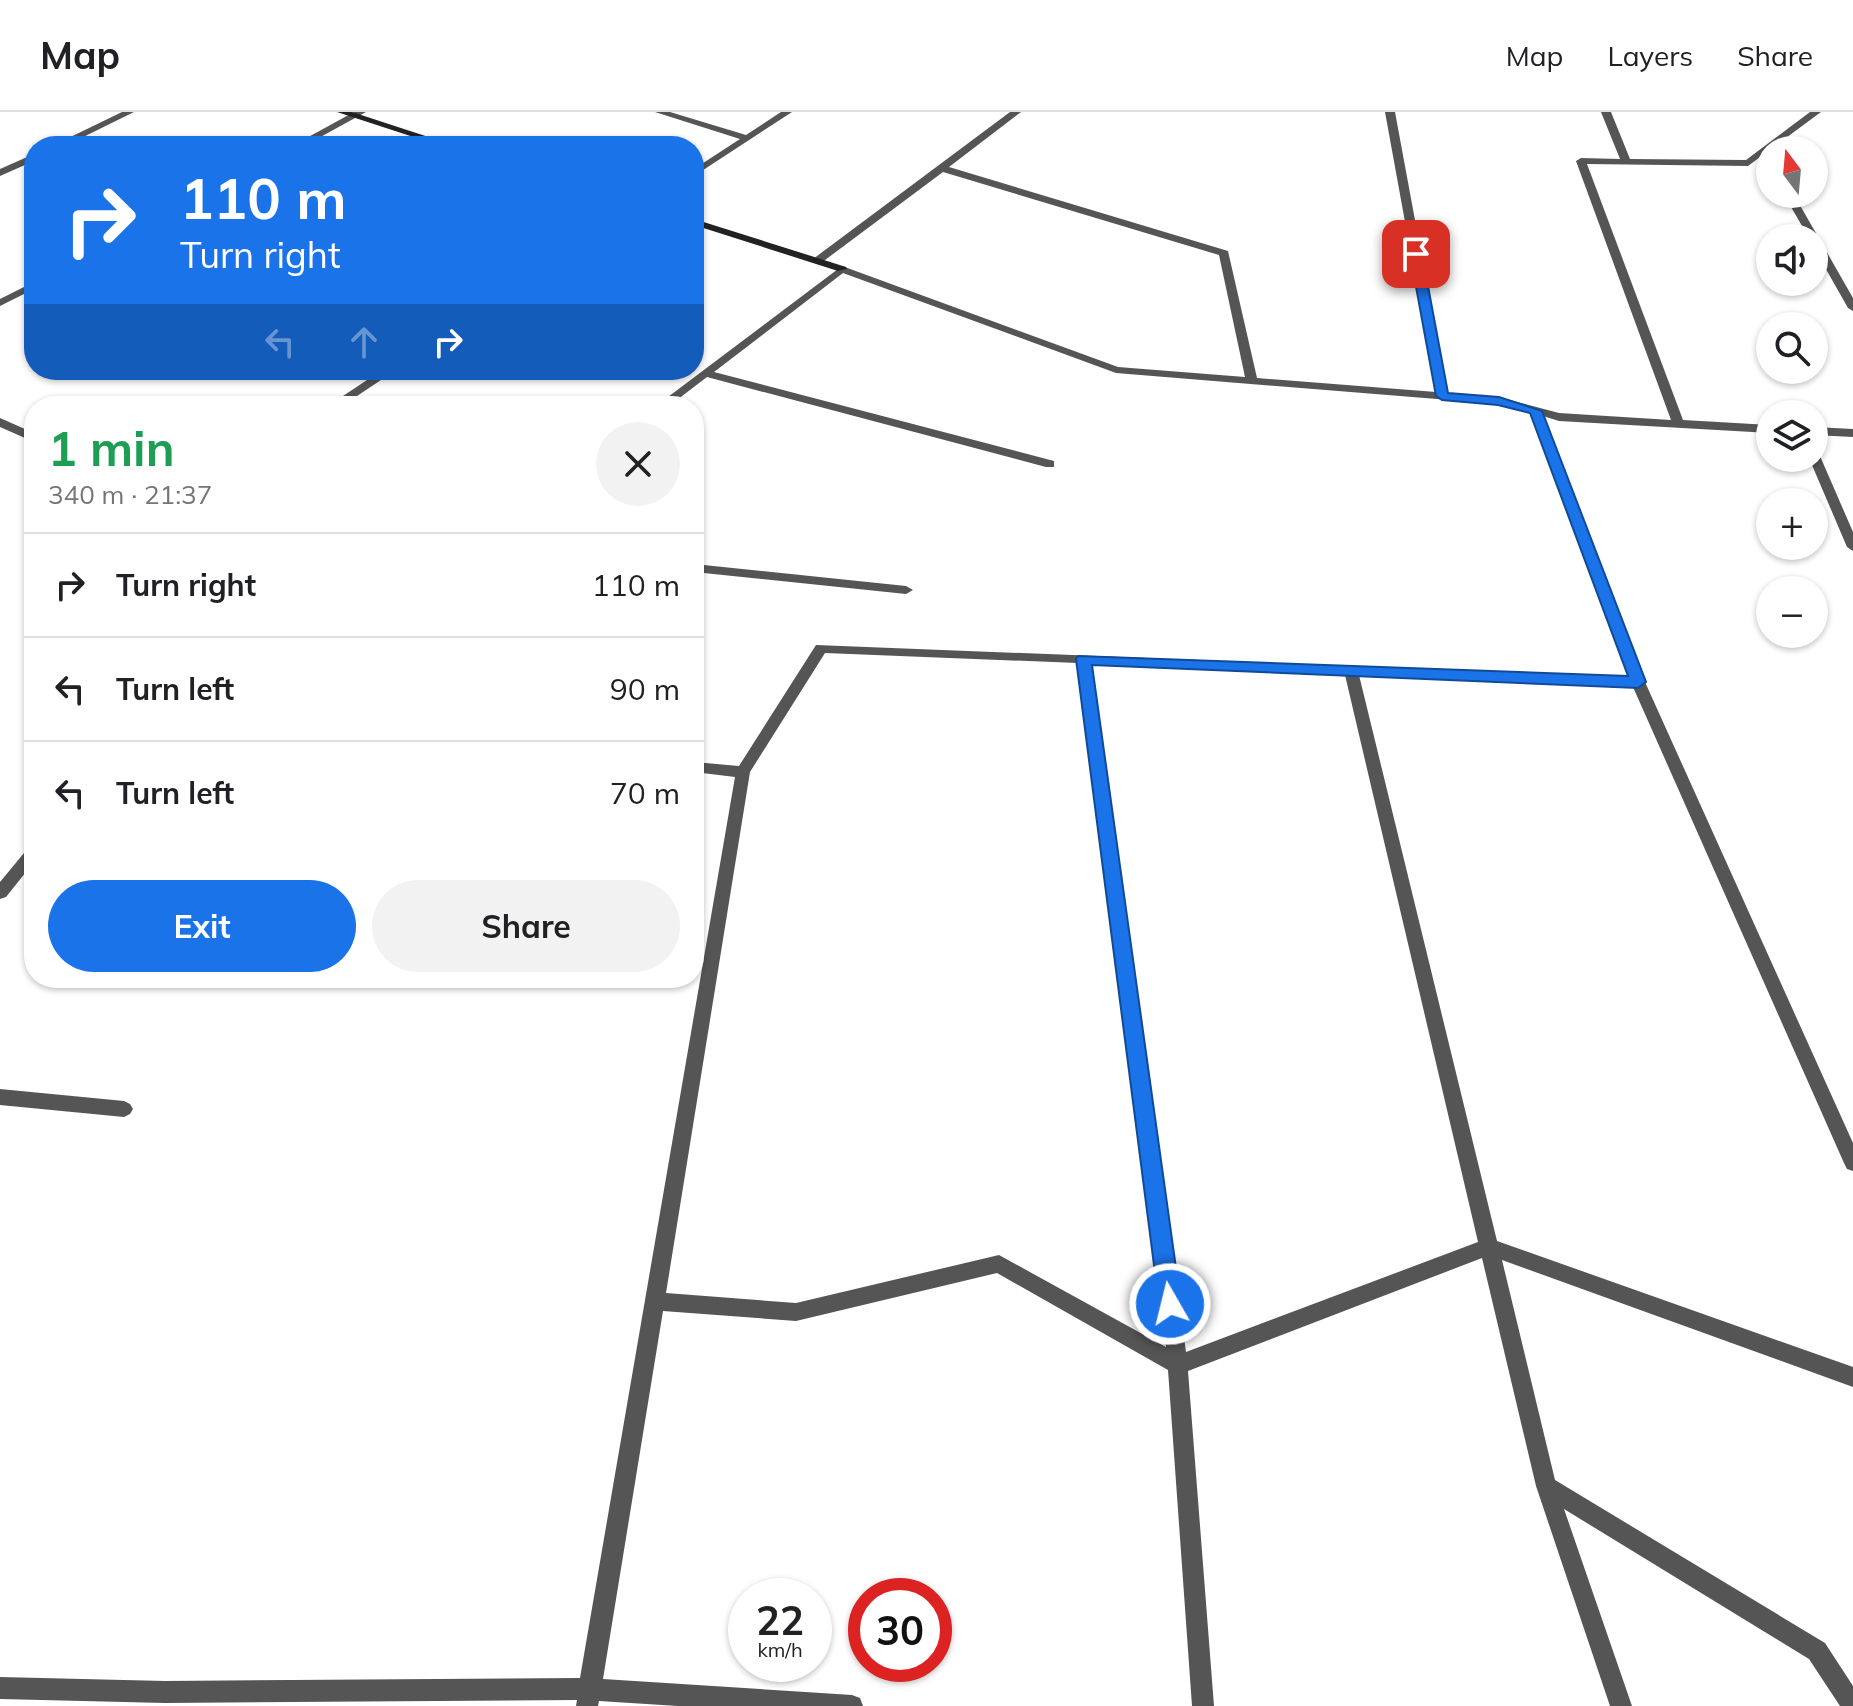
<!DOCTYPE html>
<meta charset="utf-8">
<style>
body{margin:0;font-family:Mulish,sans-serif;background:#f2f2f2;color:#202124;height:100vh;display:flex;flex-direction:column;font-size:30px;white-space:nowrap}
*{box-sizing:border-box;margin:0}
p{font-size:26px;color:#757577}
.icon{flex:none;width:44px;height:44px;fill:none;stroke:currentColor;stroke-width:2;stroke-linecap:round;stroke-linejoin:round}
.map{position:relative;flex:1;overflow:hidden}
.panel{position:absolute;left:24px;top:284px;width:680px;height:592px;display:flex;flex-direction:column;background:#fff;border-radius:32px;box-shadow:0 2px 6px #0004}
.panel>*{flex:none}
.guide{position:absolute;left:24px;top:24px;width:680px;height:244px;border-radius:32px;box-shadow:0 2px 6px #0004;background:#1a73e8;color:#fff;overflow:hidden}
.needle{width:52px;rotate:344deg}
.buttons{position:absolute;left:1756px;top:24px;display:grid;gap:16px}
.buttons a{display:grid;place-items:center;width:72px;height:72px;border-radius:50%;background:#fff;box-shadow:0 2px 6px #0004;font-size:40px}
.speed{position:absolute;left:728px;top:1466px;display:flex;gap:16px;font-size:40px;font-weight:700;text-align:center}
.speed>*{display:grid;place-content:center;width:104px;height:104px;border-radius:50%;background:#fff;box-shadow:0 2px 6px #0004;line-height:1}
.speed small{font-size:20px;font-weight:400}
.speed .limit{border:12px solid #d22;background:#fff;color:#111}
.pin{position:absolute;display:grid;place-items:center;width:68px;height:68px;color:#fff;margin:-34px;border-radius:16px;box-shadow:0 4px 12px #0006}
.me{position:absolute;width:88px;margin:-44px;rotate:352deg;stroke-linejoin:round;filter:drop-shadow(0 0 6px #0008)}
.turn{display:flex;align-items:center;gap:28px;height:168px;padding:0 24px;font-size:36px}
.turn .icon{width:104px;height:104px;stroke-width:2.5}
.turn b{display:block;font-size:56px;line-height:68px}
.lanes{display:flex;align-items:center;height:76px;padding:0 24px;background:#0003;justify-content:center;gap:40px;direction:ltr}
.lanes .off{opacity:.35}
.round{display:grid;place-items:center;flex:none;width:84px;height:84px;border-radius:42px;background:#f2f2f2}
.headline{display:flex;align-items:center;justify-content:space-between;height:136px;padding:0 24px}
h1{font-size:48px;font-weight:700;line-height:60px;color:#1e9e55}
.cta{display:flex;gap:16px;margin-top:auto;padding:16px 24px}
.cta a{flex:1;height:92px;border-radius:48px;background:#1a73e8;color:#fff;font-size:32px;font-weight:700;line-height:92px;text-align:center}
.cta a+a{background:#f2f2f2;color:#202124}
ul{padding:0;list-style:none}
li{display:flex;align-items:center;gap:24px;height:104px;padding:0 24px;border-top:2px solid #e0e0e0}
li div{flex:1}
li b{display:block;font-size:30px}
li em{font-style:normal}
header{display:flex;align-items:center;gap:48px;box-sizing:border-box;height:112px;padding:0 40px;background:#fff;border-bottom:2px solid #e0e0e0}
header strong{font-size:38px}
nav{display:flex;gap:44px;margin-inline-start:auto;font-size:28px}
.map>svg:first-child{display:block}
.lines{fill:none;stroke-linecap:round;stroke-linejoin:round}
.street{fill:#555;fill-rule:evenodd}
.secondary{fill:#222;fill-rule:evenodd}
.route{fill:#1a73e8;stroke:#114b97;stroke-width:2}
</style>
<header>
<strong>Map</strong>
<nav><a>Map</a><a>Layers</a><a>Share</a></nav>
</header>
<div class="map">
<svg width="1853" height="1594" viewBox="0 0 1853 1594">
<rect width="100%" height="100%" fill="#fff"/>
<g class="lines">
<g class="street">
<polygon points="122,0 134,0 65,34 52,34"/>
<polygon points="354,0 366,0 304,34 292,34"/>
<polygon points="655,0 670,0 746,23 781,0 792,0 694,64 694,57 740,27"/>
<path d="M1010,0h11l-72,55 279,84 29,127 179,14 -51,-280h10l52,281 52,4 60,16 112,7 -95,-259 5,-3 39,1 -19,-47h10l19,47 116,1 64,-48h11l-73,54 -161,-2 96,256 87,5v8l-211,-12 -16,-5 102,266 208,461v28l-6,-2 -3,-6 -211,-476 -274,-12 138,566 356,126v20l-351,-127 53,220 270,163 28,43v20h-13l-31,-47 -245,-150 68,197h-22l-74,-220 -54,-228 -294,113 26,335h-22l-24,-336 -171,-97 -201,48 -133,-10 -60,368 249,16 8,3 3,8h-185l-79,-5 -1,5h-22l1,-6 -412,3 -165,-4v-22l165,4 415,-3 155,-901 -41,-5v-10l45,4 77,-121 813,32 -99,-264 -31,-9 -383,-31 -273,-100 -129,99 340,89v6h-8l-339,-90 -38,29h-13l186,-140 276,101 127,10 -26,-122 -276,-83 -122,91h-8v-4zM825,541l253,10 88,684 -167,-92 -203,48 -130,-10 84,-521zM1092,552l253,11 133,567 -292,110z"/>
<polygon points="34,42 34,49 0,64 0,57"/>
<polygon points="1792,85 1797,88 1853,186 1853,199 1848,196 1814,136 1814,126 1809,126 1787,88"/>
<polygon points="34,170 34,177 0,194 0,187"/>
<polygon points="382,258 396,258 342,294 328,294"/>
<polygon points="0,306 34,321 34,330 0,315"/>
<polygon points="1814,315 1853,317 1853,325 1814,323"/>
<polygon points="1814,340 1820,344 1853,420 1853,439 1847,435 1809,346 1814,346"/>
<polygon points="694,452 906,474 913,478 906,482 694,460"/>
<polygon points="34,733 34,750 6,785 0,787 0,770 29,735"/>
<polygon points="0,977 124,989 130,992 133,997 130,1002 124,1005 0,993"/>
</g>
<g class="secondary">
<polygon points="337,0 352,0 456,34 441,34"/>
<polygon points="694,107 846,155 847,157 838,159 694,113"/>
</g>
</g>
<polygon class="route" points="1416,139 1422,142 1448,281 1499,285 1542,299 1646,570 1638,576 1092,553 1181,1192 1178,1199 1170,1202 1162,1199 1159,1192 1076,547 1078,544 1628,564 1530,301 1498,293 1442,288 1436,284 1410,142"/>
</svg>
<div class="buttons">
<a><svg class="needle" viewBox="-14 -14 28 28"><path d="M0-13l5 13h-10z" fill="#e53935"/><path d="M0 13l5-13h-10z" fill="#757577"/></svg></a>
<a><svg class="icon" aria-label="sound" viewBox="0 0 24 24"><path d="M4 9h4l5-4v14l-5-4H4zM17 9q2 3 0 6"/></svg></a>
<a><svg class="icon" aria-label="search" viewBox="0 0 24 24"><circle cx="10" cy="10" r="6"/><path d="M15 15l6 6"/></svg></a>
<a><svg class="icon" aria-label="layers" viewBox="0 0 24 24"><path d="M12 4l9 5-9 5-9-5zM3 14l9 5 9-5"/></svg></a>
<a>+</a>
<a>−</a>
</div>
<div class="speed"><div>22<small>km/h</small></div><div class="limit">30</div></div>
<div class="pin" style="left:1416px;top:142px;background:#d93025"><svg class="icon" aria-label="arrive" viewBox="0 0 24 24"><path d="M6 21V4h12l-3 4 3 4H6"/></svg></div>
<svg class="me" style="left:1170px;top:1192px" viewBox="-20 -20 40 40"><circle r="17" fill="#1a73e8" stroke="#fff" stroke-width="3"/><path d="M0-11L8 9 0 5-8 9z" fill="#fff"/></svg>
<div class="guide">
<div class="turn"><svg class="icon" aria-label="right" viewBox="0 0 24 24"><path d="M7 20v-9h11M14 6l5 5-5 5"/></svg><div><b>110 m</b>Turn right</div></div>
<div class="lanes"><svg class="icon off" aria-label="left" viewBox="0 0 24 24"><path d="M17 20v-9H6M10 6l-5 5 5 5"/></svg><svg class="icon off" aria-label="ahead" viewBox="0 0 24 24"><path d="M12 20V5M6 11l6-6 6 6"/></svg><svg class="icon" aria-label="right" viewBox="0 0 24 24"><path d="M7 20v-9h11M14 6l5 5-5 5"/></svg></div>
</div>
<section class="panel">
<div class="headline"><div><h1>1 min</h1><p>340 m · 21:37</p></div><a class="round"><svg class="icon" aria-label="close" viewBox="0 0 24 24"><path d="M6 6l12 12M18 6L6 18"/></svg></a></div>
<ul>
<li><svg class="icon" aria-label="right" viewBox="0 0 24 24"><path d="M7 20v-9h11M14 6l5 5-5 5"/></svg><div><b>Turn right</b></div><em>110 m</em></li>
<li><svg class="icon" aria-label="left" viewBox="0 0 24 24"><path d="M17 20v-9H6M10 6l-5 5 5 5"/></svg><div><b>Turn left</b></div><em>90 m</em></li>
<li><svg class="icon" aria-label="left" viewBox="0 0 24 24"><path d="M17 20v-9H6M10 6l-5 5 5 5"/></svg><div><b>Turn left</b></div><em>70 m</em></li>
</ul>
<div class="cta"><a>Exit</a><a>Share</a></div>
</section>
</div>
